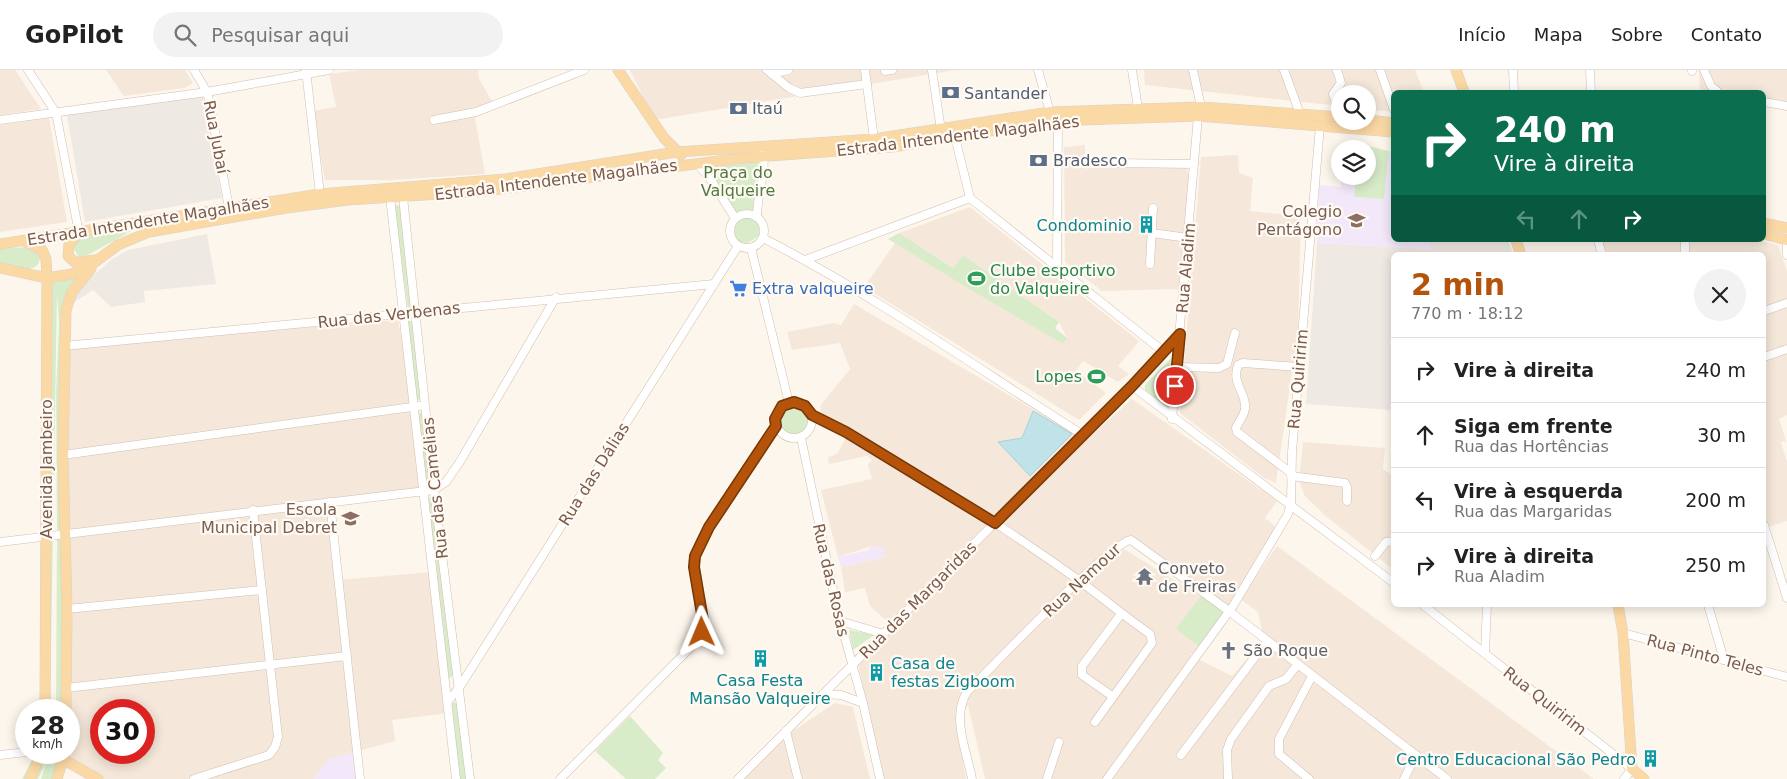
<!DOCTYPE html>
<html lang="pt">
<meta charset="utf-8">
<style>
body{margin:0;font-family:"DejaVu Sans",sans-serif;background:#f2f2f2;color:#222;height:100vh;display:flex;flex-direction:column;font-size:19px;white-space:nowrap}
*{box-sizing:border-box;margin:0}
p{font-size:16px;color:#767676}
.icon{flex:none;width:28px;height:28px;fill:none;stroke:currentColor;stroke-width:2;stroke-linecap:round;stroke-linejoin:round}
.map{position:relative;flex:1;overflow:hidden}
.drawer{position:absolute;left:1391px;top:182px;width:375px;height:355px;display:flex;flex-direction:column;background:#fff;border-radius:8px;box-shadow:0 2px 12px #0003}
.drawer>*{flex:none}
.banner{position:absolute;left:1391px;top:20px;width:375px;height:152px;border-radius:8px;box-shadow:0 2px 12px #0003;background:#0b6e4f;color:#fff;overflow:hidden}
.buttons{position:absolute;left:1331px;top:15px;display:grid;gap:10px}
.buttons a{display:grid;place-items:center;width:45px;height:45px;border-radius:50%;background:#fff;box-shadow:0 2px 12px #0003;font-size:25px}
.speed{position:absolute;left:15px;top:629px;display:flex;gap:10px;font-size:25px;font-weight:700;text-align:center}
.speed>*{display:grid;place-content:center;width:65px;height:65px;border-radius:50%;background:#fff;box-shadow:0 2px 12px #0003;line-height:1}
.speed small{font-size:12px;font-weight:400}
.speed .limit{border:8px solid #d22;background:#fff;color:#111}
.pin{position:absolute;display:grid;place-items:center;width:42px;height:42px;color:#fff;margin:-21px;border:2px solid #fff;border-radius:50%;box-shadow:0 1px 5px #0007}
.me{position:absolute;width:55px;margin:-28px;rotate:359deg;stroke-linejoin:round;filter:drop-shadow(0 0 4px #0008)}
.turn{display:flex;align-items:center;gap:18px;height:105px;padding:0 20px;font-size:22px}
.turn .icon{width:65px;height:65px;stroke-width:2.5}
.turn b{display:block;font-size:35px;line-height:42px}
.lanes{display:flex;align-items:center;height:48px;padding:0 20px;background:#0003;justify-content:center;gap:25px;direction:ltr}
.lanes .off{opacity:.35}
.round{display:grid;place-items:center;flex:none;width:52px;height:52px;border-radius:26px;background:#f2f2f2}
.overview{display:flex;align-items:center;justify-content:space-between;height:85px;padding:0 20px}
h1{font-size:30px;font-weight:700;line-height:38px;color:#b45309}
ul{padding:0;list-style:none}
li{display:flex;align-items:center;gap:15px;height:65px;padding:0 20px;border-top:1px solid #e0e0e0}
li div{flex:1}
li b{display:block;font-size:19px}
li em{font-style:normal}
header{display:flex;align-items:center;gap:30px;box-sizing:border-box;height:70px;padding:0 25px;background:#fff;border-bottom:1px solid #e0e0e0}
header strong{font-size:24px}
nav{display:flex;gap:28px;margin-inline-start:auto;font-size:18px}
.search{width:350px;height:45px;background:#f2f2f2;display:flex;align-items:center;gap:12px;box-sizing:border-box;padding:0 18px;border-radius:28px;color:#767676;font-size:19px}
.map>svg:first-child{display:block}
.residential{fill:#f5e8da;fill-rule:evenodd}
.industrial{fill:#efe9e4}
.education{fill:#f3e8fa}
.green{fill:#d8ecc9}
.water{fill:#bfe3e8;stroke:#a5d3da}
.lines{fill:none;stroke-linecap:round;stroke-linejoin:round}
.minor-casing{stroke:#d1beb0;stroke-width:9}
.major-casing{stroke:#dad1cd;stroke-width:11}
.minor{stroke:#fff;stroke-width:8}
.major{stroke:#fbd9a5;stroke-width:10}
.route-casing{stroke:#753606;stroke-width:12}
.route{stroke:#b45309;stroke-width:9}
.labels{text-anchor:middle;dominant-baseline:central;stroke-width:4.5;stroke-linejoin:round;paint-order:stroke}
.service-label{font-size:16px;fill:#4e5e75;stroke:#fffaf3;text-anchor:start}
.street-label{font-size:16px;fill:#7a5c4d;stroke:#fffaf3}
.park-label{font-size:16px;fill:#537a41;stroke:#fffaf3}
.education-label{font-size:16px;fill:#785e54;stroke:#fffaf3;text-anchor:end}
.culture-label{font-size:16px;fill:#0d838f;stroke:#fffaf3;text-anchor:end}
.leisure-label{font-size:16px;fill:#27864d;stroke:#fffaf3;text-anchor:start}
.shop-label{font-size:16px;fill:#366cbe;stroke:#fffaf3;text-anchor:start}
.worship-label{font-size:16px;fill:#5b616d;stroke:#fffaf3;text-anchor:start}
</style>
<header>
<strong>GoPilot</strong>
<div class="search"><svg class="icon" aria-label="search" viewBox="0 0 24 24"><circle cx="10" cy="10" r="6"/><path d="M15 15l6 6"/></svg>Pesquisar aqui</div>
<nav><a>Início</a><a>Mapa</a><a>Sobre</a><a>Contato</a></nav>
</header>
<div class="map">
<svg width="1787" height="709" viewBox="0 0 1787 709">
<rect width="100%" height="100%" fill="#fdf6ec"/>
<g class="residential">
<polygon points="0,0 15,0 41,39 0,45"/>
<polygon points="106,0 185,0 193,13 185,18 124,26"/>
<polygon points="360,0 478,0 479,9 493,33 474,42 485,104 391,110 325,110 312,41 336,37 329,4"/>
<polygon points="630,0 956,0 654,50"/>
<polygon points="1144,0 1415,0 1424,22 1394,22 1394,42 1368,39 1368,24 1340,24 1340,36 1145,15"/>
<polygon points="1699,0 1787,0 1787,41 1764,36 1764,22 1700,22"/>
<polygon points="49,48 67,152 0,162 0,55"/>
<polygon points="1085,75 1085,98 1187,98 1189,115 1180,219 1102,221 1065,192 1064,77"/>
<polygon points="1238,85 1239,103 1253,108 1250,141 1301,146 1298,260 1276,413 1264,408 1180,343 1201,87"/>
<polygon points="970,137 1139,271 1118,296 1129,304 1118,312 1083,291 1076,301 1106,323 1079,350 864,217 895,173 1063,274 1067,268 1059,252 963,185 953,198 899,163"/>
<polygon points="1602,170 1756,170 1778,175 1787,201 1787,345 1779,349 1786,371 1781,372 1787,392 1787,451 1768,457 1764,443 1764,185 1607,185"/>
<path d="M854,234l221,130 -40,40 -39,47 136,-122 145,102 -12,17 11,9 -51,85 -25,35 -10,8 42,21 32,-37 -6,-27 -18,-13 37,-53 317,233h-609l-17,-74 -12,18 10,56h-82l-26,-114 46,-48 -13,8 -21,-19 -5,-18 -20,4 -4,-25 44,-10 -13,-11 -34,11 -17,-67 51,-11 -4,-14 4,-5 -5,-4 -38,8 -1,-6 10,-5 8,-16 -26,-21 1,-11 29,-36 -10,-26 -48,7 -5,-18 47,-9 7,2zM1130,475l84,59v1l-90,-56 -31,23 24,-21z"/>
<path d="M398,250l16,87 7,81 -94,16 11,76 94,-8 17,141 -57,7 3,21 -66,18 -15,20h-115l34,-15 -45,15h-105l3,-5 -23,-14 6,-8v-42l-7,-364zM101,640h43v42h-43z"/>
<polygon points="1303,372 1385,378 1383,399 1394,407 1394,500 1327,447 1305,426 1299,411"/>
<polygon points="835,633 853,637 870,709 741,709 785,666"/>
</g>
<g class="industrial">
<polygon points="203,26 222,128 85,152 67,45"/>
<polygon points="207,164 216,214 144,221 145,232 111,237 93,220 73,233 78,219 111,190 128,180"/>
<polygon points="1429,170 1508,170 1513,185 1394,185 1394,296 1391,340 1306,334 1317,173 1430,179"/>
</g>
<g class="education">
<polygon points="1389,81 1394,82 1394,170 1429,170 1430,179 1317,173 1319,115 1341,117 1342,106 1356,106 1354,127 1384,129"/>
<polygon points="872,476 883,477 885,487 841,497 838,487 869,480"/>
<polygon points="357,681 356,709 313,709 329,689"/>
</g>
<g class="green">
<polygon points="1359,74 1389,81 1384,129 1354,127 1356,106 1368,106 1368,79 1359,79"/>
<path d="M759,90l-6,45 6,20v11l-13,8 -9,-4c-5,-9 -1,-13 -1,-22l-27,-51z"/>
<polygon points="397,135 401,137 412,237 408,239 394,136"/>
<polygon points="137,158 86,186 79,188 73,177 77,170 84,166"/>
<polygon points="899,163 953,198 963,185 1059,252 1055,258 1067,268 1063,274 971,220 888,169"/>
<path d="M26,177l11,4 3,7c-2,19 -29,8 -40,5v-14z"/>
<polygon points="83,204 65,230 66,640 56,640 57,471 55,465 65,463 57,459 56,323 59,253 57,223 50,640 39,640 42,597 48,213"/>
<polygon points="409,250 414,253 422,329 416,330 406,252"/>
<path d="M1170,289l3,1 -5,46 -3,2c-8,-6 -22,-12 -20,-23z"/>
<circle cx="793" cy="351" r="16"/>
<polygon points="421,342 423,342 430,411 428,413 424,411 417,345"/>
<polygon points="430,428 432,429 454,604 450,608 448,608 428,429"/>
<polygon points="1203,523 1230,546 1200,577 1176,559"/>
<polygon points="849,560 874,565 853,580"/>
<polygon points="455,632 458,634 467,709 459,709 451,634"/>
<polygon points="630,646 663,683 658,690 666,698 655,709 626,709 595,681"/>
<polygon points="36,683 65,683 53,709 41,709 47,691 38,709 22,709"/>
</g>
<polygon class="water" points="1033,341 1072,364 1030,406 998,372 1022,368"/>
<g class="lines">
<defs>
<g id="minor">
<polyline points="28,0 56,43 79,163"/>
<polyline points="194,0 207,22 210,34 229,138"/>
<polyline points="306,0 320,124"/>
<polyline points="767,0 789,18 800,23 867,14"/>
<polyline points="865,0 874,69"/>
<polyline points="932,0 941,60"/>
<polyline points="1038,0 1050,42"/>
<polyline points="1132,0 1138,38"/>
<polyline points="1193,0 1201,37"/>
<polyline points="1284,0 1300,44"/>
<polyline points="1337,0 1341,13 1333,24 1340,44"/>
<polyline points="1380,0 1394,40"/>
<polyline points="1513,0 1514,22"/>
<polyline points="1590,0 1591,22"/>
<polyline points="1692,0 1692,1"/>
<polyline points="1704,0 1711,16 1718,22"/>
<polyline points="885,1 892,0"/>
<polyline points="772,4 788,0"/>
<polyline points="1764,32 1787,36"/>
<polyline points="0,50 207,22 329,0"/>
<polyline points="434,50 476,42 584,0"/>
<polyline points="955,67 970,128 1164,282"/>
<polyline points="696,93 709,107 735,148"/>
<polyline points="1112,93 1194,94"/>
<polyline points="390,127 456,709"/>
<polyline points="403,127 434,420 470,709"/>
<circle cx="747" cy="161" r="17"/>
<path d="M757,147c-1,-16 11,-53 5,-64"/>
<polyline points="1152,163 1188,168"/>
<path d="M763,168c111,57 214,130 320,197"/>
<polyline points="1787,169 1787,185"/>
<polyline points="1598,170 1602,185"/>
<polyline points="751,178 789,333"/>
<polyline points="1685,185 1685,170"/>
<polyline points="805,190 970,128"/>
<polyline points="1150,194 1153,138"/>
<polyline points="1057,195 1058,51"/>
<polyline points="1764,241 1787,233"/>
<polyline points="64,276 714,214"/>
<polyline points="1764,287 1787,279"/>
<polyline points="1177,297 1219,298 1227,294 1235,263"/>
<polyline points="1132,316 1394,513"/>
<circle cx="794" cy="350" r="18"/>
<path d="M812,345c92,48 181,104 265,164 25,18 48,38 73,55l2,9 -57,79"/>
<polyline points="1172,349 1198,46"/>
<polyline points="801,368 838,543 863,633 880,709"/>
<polyline points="63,385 419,336"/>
<path d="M1291,403l-54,-41 -1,-4c3,-7 8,-12 9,-19 2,-17 -14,-24 -7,-44l5,-2 57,4"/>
<polyline points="1291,406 1345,413 1347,417 1347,431"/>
<polyline points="330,432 360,709"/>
<polyline points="1764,455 1787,528"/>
<polyline points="0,472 434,420 446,412 461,390 556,227"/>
<polyline points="1375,486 1386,472 1394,471"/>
<polyline points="1423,535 1632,699 1624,709"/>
<polyline points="1708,535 1724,590"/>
<polyline points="67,539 262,520"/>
<polyline points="840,551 884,564"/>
<polyline points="1623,563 1787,607"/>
<polyline points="1485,583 1487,535"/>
<polyline points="66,618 347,586"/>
<polyline points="823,624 841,625 863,633"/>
<polyline points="1112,626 1082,605 1082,596 1121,544"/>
<polyline points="448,631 459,618 738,176"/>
<polyline points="786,661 798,709"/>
<polyline points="0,685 27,682"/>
<polyline points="1181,685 1267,571"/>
<polyline points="194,709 269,685 275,677 278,667 253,440"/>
<path d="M560,709l135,-136c23,-29 -9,-58 0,-88 6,-20 21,-38 33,-56 16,-24 32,-49 48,-73"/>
<polyline points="738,709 1132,316 1180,264"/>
<path d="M972,709c-5,-27 -21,-62 -5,-87 22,-22 145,-151 164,-152l98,71 218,168"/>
<polyline points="1047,709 1059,672"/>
<polyline points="1107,709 1233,536 1288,444 1291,433 1292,382 1320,56"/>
<polyline points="1228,709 1227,680 1231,669 1269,616 1286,609 1297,595"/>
<polyline points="1309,709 1279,684 1279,669 1312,606"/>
<polyline points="1404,709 1416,685"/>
</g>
<g id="major">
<polyline points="618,0 664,68 681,85"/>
<polyline points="1456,0 1464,22"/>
<polyline points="1368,50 1394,53"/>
<polyline points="1764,153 1787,158"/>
<polyline points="79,163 69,174 68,186 76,193 94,190"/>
<polyline points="1764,164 1787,170"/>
<polyline points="1516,170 1521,185"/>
<polyline points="26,172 42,180 46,189 47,208 45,640"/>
<polyline points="0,174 320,124 506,109 677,82 874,69 1050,42 1201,37 1340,47"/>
<polyline points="0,198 47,208 72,204 91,195 118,175 149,162 286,138 348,130 484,121 742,88 892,77 1051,51 1198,46 1394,62"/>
<polyline points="1618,535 1623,563 1632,699 1644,709"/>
<polyline points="66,640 67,539 63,385 66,240 72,222 91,199"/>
<polyline points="42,683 64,690 98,709"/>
<polyline points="30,709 42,682"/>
<polyline points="57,709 65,682"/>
</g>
</defs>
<use href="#minor" class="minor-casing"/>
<use href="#major" class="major-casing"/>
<use href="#minor" class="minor"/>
<use href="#major" class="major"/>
</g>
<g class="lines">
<defs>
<polyline id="route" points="702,562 704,556 694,497 695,486 709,457 776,356 775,349 782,336 794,332 805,336 812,345 846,362 995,453 1132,316 1180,264 1175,316"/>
</defs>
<use href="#route" class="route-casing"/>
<use href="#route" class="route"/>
</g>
<defs>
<symbol id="bank-bare" viewBox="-9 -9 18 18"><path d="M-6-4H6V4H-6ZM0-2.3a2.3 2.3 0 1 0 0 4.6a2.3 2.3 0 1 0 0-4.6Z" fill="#5c6f8a" stroke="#fffaf3" stroke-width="2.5" paint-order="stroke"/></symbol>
<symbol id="school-bare" viewBox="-9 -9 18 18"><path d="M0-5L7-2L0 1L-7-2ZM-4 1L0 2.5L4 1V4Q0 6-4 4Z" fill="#8d6e63" stroke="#fffaf3" stroke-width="2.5" paint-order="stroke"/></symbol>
<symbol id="building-bare" viewBox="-9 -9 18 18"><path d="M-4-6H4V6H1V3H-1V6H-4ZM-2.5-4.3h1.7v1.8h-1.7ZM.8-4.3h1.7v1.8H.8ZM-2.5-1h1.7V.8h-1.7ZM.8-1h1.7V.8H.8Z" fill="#0f9aa8" stroke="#fffaf3" stroke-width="2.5" paint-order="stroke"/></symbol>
<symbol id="stadium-bare" viewBox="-9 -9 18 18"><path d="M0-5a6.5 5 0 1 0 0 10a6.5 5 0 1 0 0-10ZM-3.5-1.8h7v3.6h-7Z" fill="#2e9e5b" stroke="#fffaf3" stroke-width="2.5" paint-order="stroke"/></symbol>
<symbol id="supermarket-bare" viewBox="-9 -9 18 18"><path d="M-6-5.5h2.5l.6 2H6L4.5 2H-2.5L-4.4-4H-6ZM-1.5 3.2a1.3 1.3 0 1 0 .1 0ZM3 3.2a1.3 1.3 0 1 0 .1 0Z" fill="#3f7fe0" stroke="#fffaf3" stroke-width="2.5" paint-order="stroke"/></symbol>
<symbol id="temple-bare" viewBox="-9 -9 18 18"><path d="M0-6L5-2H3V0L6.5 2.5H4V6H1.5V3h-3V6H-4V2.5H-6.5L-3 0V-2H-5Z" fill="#6b7280" stroke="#fffaf3" stroke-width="2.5" paint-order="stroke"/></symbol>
<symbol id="church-bare" viewBox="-9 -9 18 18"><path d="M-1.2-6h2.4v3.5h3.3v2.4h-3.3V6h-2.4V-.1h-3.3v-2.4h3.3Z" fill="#6b7280" stroke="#fffaf3" stroke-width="2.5" paint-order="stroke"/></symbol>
</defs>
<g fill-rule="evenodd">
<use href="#bank-bare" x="938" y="10" width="25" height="25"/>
<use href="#bank-bare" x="726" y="26" width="25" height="25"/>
<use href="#bank-bare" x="1026" y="78" width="25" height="25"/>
<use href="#school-bare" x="1344" y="138" width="25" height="25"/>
<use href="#building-bare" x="1134" y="142" width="25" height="25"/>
<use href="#stadium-bare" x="964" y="196" width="25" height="25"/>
<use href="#supermarket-bare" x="726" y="206" width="25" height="25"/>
<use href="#stadium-bare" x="1084" y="294" width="25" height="25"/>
<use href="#school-bare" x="338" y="436" width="25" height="25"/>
<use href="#temple-bare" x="1132" y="494" width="25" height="25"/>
<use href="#church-bare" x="1216" y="568" width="25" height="25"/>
<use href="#building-bare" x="748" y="576" width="25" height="25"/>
<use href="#building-bare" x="864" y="590" width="25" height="25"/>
<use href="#building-bare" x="1638" y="676" width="25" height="25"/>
</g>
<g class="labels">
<g class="service-label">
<text x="964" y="23">Santander</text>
<text x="752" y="38">Itaú</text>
<text x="1053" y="90">Bradesco</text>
</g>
<g class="street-label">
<text transform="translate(958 66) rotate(-7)">Estrada Intendente Magalhães</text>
<text transform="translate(216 67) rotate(79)">Rua Jubaí</text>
<text transform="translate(556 110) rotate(-7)">Estrada Intendente Magalhães</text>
<text transform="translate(148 151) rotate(-9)">Estrada Intendente Magalhães</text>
<text transform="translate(1186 198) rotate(-85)">Rua Aladim</text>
<text transform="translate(389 245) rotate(-6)">Rua das Verbenas</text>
<text transform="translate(1298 309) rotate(-85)">Rua Quiririm</text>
<text transform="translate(46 399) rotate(-90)">Avenida Jambeiro</text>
<text transform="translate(594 404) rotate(-58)">Rua das Dálias</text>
<text transform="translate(435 418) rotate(-96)">Rua das Camélias</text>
<text transform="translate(831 510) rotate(77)">Rua das Rosas</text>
<text transform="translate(1082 510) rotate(-43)">Rua Namour</text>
<text transform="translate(918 530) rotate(-45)">Rua das Margaridas</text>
<text transform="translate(1705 585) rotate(15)">Rua Pinto Teles</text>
<text transform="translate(1545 631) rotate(38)">Rua Quiririm</text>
</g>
<g class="park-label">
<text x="738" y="102">Praça do<tspan x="738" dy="18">Valqueire</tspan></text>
</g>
<g class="education-label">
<text x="1342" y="141">Colegio<tspan x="1342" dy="18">Pentágono</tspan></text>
<text x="337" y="439">Escola<tspan x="337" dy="18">Municipal Debret</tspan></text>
</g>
<g class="culture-label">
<text x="1132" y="155">Condominio</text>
<text x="891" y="593" text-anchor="start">Casa de<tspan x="891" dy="18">festas Zigboom</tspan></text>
<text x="760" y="610" text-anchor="middle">Casa Festa<tspan x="760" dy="18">Mansão Valqueire</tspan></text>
<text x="1636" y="689">Centro Educacional São Pedro</text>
</g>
<g class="leisure-label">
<text x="990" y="200">Clube esportivo<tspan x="990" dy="18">do Valqueire</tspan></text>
<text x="1082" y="306" text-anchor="end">Lopes</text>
</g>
<g class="shop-label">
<text x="752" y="218">Extra valqueire</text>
</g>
<g class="worship-label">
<text x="1158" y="498">Conveto<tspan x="1158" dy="18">de Freiras</tspan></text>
<text x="1243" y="580">São Roque</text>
</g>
</g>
</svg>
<div class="buttons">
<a><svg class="icon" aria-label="search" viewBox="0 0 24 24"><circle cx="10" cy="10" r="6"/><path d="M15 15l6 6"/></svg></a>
<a><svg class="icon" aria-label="layers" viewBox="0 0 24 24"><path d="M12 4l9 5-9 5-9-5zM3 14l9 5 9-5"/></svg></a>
</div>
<div class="speed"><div>28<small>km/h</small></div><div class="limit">30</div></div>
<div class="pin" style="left:1175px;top:316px;background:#d93025"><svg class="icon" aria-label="arrive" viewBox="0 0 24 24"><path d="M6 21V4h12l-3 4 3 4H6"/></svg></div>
<svg class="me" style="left:702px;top:562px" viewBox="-20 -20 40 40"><path d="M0-17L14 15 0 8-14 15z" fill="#b45309" stroke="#fff" stroke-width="4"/></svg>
<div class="banner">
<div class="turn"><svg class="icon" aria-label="right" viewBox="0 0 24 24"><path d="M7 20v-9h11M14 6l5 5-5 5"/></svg><div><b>240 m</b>Vire à direita</div></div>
<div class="lanes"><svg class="icon off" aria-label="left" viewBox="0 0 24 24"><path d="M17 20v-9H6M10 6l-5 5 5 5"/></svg><svg class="icon off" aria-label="ahead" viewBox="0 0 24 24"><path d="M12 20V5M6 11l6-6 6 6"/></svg><svg class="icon" aria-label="right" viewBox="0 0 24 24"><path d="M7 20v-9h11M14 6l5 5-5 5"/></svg></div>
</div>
<section class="drawer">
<div class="overview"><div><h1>2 min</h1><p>770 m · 18:12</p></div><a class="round"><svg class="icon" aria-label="close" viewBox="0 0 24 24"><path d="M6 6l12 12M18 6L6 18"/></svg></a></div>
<ul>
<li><svg class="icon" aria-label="right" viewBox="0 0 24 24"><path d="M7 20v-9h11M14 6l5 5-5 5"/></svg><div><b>Vire à direita</b></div><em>240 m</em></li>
<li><svg class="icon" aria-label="ahead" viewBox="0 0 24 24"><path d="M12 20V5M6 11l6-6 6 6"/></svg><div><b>Siga em frente</b><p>Rua das Hortências</p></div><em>30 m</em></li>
<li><svg class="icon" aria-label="left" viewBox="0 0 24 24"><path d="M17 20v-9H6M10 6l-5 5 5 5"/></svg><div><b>Vire à esquerda</b><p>Rua das Margaridas</p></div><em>200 m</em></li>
<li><svg class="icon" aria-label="right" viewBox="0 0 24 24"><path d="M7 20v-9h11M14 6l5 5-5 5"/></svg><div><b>Vire à direita</b><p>Rua Aladim</p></div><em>250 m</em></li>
</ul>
</section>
</div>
